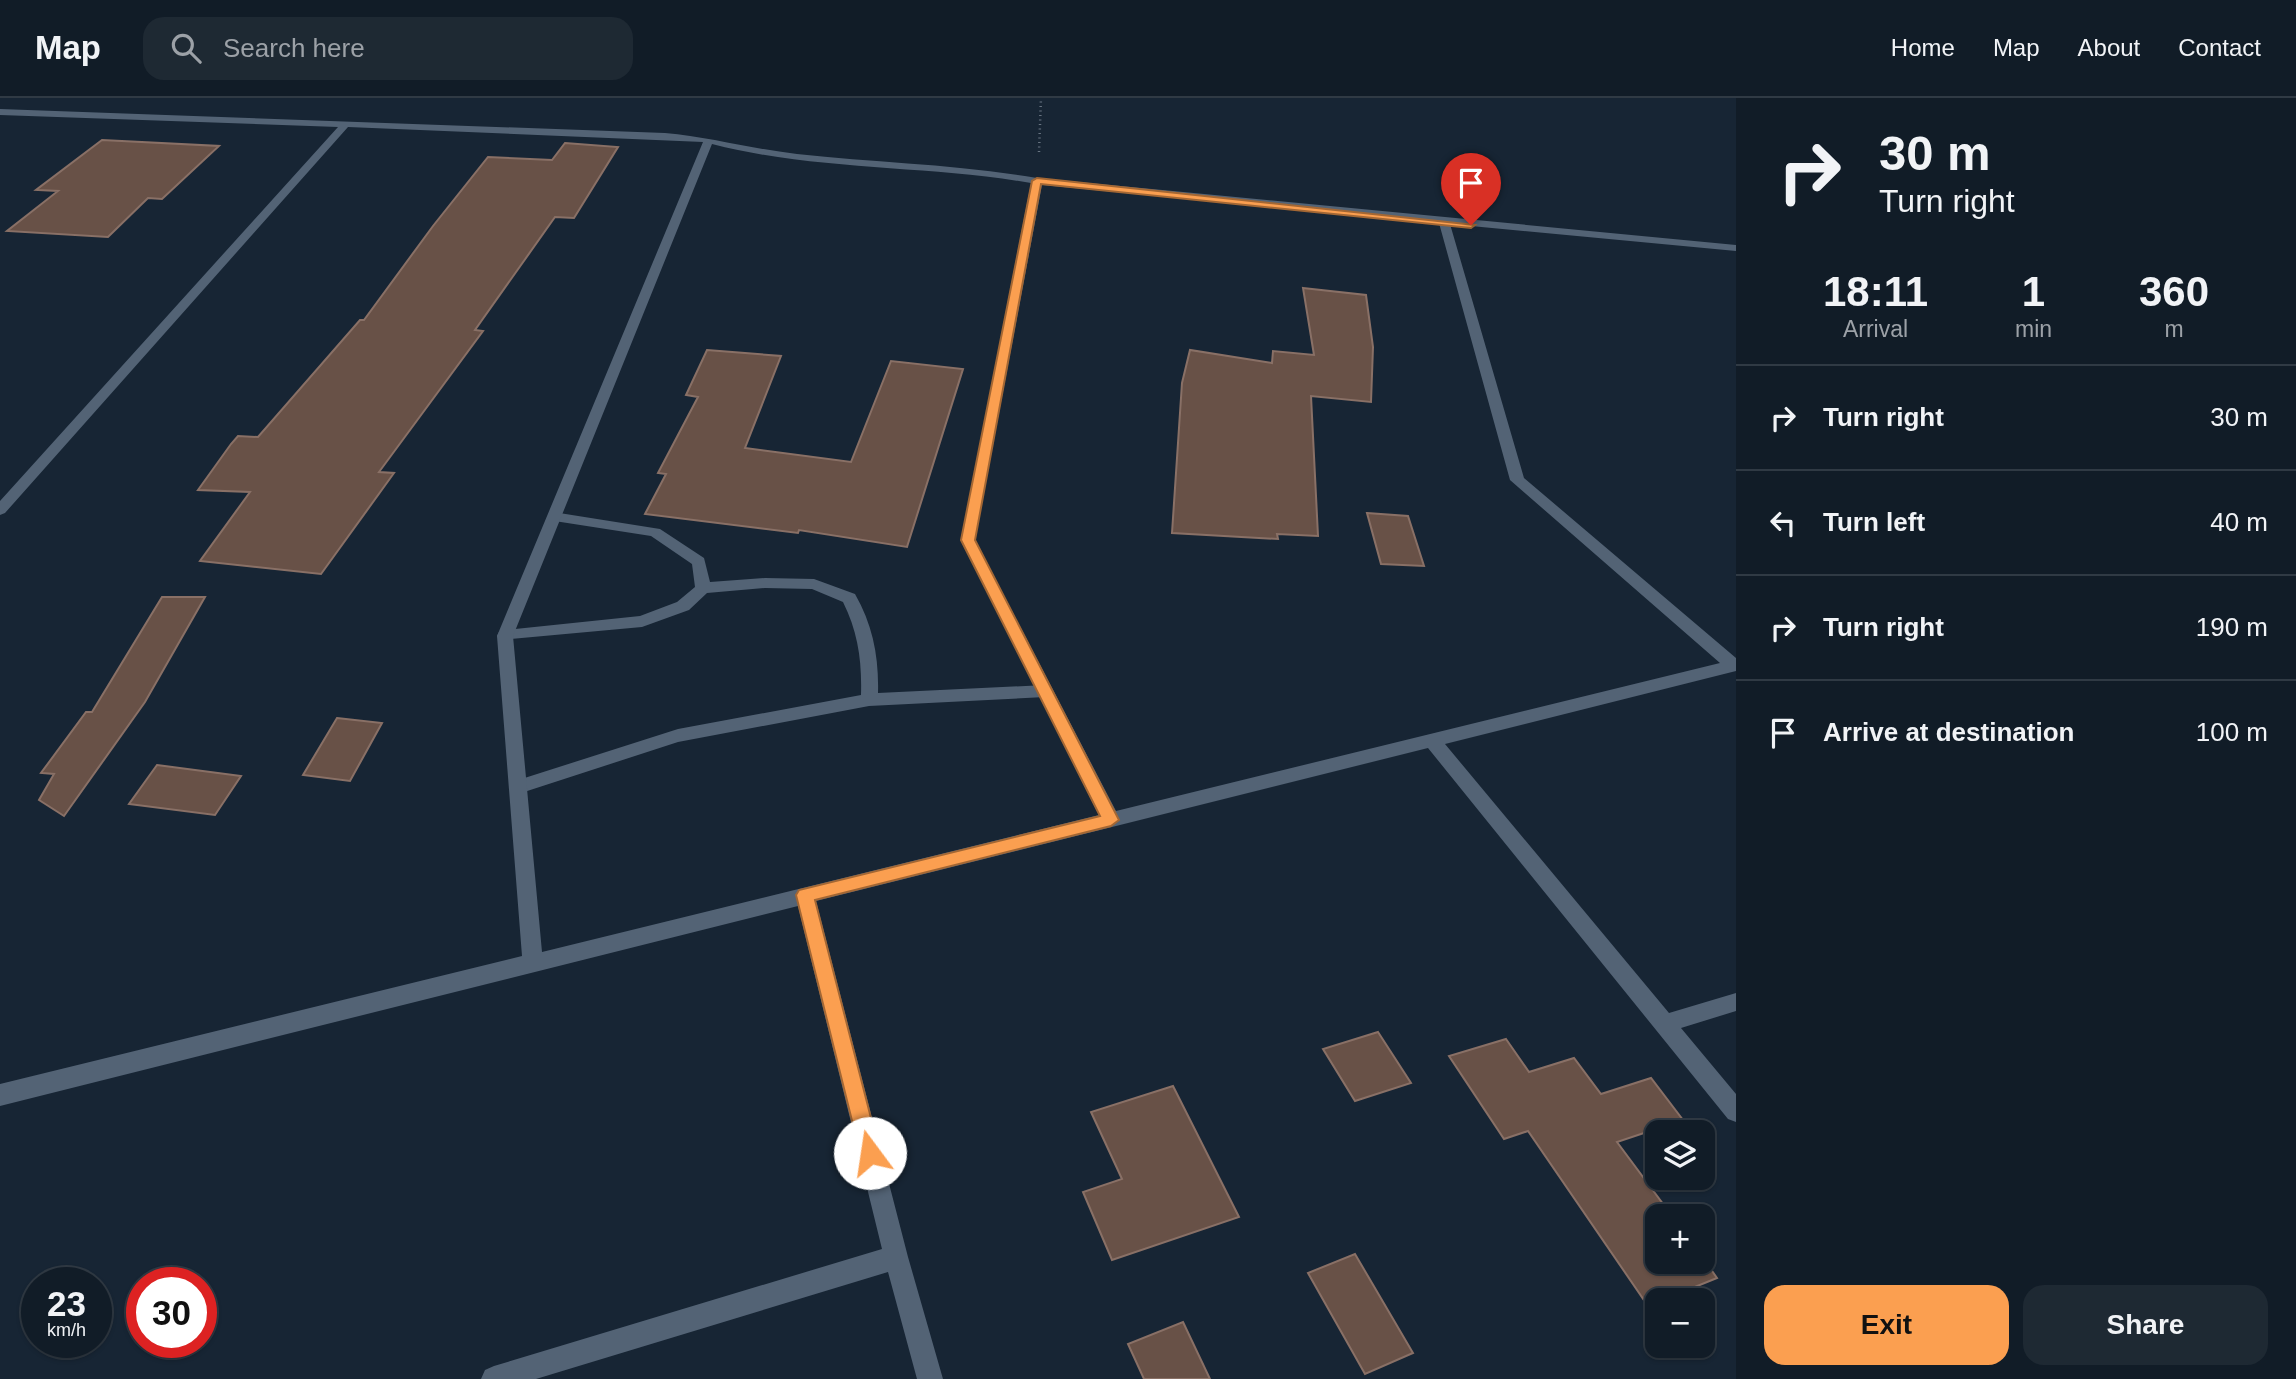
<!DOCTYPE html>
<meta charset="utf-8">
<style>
body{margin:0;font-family:Helvetica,sans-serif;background:#1e2933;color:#f1f3f6;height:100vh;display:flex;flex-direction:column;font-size:26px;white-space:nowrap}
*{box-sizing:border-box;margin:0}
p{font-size:23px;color:#9ca1a7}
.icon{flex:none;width:38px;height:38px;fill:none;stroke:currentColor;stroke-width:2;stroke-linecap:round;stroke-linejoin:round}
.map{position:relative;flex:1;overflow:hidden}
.details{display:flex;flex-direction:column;background:#111c27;width:560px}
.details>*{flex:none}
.guide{background:#111c27;color:#f1f3f6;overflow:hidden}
.controls{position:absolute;left:1645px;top:1022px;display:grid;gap:14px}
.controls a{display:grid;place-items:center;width:70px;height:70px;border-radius:14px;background:#111c27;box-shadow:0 2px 5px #0004,0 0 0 2px #303a44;font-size:35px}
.speed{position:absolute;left:21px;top:1169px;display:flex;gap:14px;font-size:35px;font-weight:700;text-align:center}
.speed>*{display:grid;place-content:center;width:91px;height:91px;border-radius:50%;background:#111c27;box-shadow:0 2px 5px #0004,0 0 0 2px #303a44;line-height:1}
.speed small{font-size:18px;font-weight:400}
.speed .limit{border:10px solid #d22;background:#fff;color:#111}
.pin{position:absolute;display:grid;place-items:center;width:60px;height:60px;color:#fff;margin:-72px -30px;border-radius:50% 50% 50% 0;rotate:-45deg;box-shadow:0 0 7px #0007}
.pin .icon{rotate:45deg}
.me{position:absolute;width:77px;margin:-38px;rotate:346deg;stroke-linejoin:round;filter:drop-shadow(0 0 5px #0008)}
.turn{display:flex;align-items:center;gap:24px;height:147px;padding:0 28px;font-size:32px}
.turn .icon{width:91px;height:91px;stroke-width:2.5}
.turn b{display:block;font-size:49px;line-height:60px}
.eta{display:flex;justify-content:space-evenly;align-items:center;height:119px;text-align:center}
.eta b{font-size:42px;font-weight:800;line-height:49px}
.button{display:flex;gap:14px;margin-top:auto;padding:14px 28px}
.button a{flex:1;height:80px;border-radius:21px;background:#fb9f50;color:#111;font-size:28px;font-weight:800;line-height:80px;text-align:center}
.button a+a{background:#1e2933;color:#f1f3f6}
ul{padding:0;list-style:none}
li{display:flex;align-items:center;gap:21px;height:105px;padding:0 28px;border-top:2px solid #303a44}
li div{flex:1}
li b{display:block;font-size:26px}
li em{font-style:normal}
header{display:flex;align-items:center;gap:42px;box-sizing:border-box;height:98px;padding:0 35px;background:#111c27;border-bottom:2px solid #303a44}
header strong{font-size:33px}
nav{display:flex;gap:38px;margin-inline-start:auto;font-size:24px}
.search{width:490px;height:63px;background:#1e2933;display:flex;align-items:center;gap:18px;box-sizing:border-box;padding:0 24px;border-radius:21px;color:#9ca1a7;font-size:26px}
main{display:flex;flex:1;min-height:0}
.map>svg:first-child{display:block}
.building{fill:#685147;stroke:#897066;stroke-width:2}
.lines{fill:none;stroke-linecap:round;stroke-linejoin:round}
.path{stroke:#697582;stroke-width:2.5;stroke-dasharray:1 3.5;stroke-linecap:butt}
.service{fill:#536375;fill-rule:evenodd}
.minor{fill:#536375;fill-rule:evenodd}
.route{fill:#fb9f50;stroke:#a36734;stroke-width:2}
</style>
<header>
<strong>Map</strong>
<div class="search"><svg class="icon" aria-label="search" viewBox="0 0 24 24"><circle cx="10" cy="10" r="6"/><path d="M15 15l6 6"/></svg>Search here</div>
<nav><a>Home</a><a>Map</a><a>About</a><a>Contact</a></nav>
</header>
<main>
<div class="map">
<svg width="1736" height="1281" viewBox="0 0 1736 1281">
<rect width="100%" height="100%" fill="#172534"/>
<g class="building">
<polygon points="102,42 219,48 162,101 148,100 108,139 7,133 58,93 36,92"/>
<polygon points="565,45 618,49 574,120 555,119 475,232 483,233 379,374 394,375 321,476 200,463 250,394 198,392 231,346 238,338 258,339 360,222 364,222 433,128 488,59 552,62"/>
<polygon points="1303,190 1366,197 1373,249 1371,304 1311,298 1318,438 1277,436 1278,441 1172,435 1182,285 1190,252 1272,265 1273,253 1314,257"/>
<polygon points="707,252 781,258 745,350 851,364 891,263 963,271 907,449 799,432 798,435 645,416 666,376 658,375 698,299 686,297"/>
<polygon points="1367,415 1408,418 1424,468 1381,466"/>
<polygon points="162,499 205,499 145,604 64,718 39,702 54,676 41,675 86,614 92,614"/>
<polygon points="337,620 382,625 350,683 303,677"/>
<polygon points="157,667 241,678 215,717 129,706"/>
<polygon points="1378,934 1411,985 1355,1003 1323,951"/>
<polygon points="1506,941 1529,974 1574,960 1601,996 1651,980 1683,1022 1617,1044 1672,1118 1657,1118 1657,1164 1703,1164 1703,1160 1717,1180 1648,1208 1528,1033 1504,1041 1449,958"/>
<polygon points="1173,988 1239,1119 1112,1162 1083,1094 1122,1081 1091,1014"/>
<polygon points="1355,1156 1413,1255 1365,1276 1308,1175"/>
<polygon points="1183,1224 1210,1281 1144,1281 1128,1246"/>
</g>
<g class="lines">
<polyline class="path" points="1039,54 1041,0"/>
<path class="service" d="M553,414l107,17 44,29 6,24 55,-4 49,1 41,15c18,31 24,64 23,99l167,-8 8,6 -8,6 -176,9 -191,36 -160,52 -6,-2 -3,-5 3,-5 166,-53 183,-34c1,-34 -3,-63 -18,-93l-31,-13 -47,-1 -58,5 -18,17 -47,17 -143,13 -2,-4 2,-4 6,-2 135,-14 37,-14 18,-15 -3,-23 -41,-28 -103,-16v-6z"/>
<path class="minor" d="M0,11l665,24c45,4 87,16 132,21 81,9 159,10 240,24l699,67v6l-286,-27 74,254 212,180v13l-291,73 224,269 67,-20v18l-55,17 55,66v28l-8,-3 -300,-371 -612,153 92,356 35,122h-26l-29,-107 -352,107h-55l4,-9 9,-4 388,-117 -84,-343 -798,200v-22l522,-128 -25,-320 206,-494 -355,-15 -343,386 -5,2v-14l338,-374 -338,-12zM712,46c104,27 214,21 319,39l-70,357 138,275 -557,137 -29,-316zM1042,87l397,38 71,257 210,183 -604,148 -141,-271z"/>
</g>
<polygon class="route" points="1037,80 1475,127 1471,130 1041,86 975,442 1119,722 1111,728 815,802 880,1055 877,1062 870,1065 863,1062 860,1055 796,797 799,792 1100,718 961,442 1032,83"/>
</svg>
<div class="controls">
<a><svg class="icon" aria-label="layers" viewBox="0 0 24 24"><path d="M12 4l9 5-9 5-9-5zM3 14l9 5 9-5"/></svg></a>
<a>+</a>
<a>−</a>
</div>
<div class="speed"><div>23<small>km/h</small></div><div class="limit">30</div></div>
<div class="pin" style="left:1471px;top:127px;background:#d93025"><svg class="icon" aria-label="arrive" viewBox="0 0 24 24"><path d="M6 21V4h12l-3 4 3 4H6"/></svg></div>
<svg class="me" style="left:870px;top:1055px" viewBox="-20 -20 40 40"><circle r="19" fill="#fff"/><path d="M0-13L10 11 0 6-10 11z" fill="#fb9f50"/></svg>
</div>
<section class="details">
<div class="guide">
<div class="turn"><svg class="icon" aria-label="right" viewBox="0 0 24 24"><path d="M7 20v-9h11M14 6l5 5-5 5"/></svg><div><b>30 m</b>Turn right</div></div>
</div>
<div class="eta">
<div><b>18:11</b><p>Arrival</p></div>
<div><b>1</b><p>min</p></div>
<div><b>360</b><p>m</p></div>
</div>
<ul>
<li><svg class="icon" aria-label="right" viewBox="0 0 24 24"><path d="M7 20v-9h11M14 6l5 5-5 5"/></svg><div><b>Turn right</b></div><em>30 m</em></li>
<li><svg class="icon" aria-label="left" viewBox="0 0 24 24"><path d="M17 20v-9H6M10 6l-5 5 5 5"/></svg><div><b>Turn left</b></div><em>40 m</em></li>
<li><svg class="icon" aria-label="right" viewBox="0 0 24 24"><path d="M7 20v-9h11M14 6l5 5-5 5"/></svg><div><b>Turn right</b></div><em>190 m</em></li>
<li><svg class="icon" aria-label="arrive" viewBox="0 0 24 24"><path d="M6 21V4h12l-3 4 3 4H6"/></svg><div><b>Arrive at destination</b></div><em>100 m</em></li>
</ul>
<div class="button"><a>Exit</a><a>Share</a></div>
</section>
</main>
